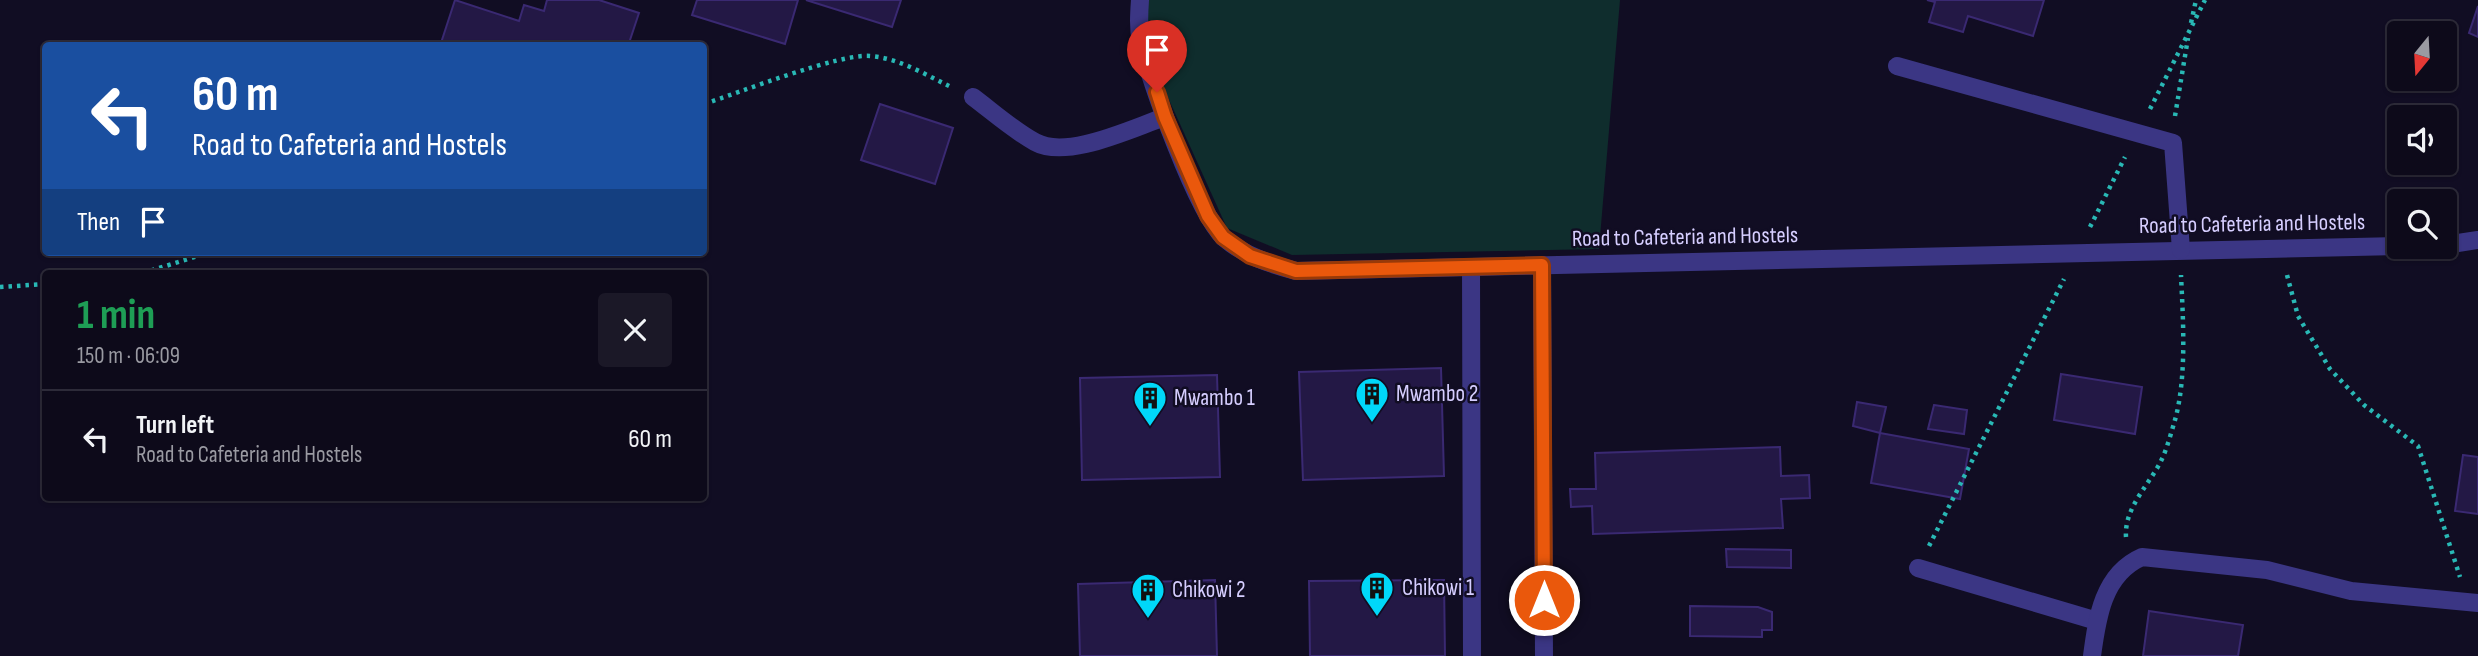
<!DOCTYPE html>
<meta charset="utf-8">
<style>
body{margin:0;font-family:"Sofia Sans Condensed",sans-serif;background:#1b1827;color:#f1f3f6;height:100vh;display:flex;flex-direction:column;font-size:26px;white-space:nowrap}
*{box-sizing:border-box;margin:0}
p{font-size:23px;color:#9a9aa2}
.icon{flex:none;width:38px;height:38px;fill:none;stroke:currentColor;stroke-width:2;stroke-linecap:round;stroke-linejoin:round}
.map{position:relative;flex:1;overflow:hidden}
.drawer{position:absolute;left:42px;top:270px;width:665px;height:231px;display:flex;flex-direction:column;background:#0d0a1a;border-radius:7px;box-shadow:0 2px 5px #0004,0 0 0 2px #2d2b39}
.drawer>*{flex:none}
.banner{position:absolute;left:42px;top:42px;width:665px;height:214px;border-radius:7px;box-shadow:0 2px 5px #0004,0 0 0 2px #2d2b39;background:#1a4fa0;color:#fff;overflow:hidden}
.needle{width:46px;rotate:198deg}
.fabs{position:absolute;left:2387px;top:21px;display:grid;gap:14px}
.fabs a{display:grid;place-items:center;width:70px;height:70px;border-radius:7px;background:#0d0a1a;box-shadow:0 2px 5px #0004,0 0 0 2px #2d2b39;font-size:35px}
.pin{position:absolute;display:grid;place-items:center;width:60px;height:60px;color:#fff;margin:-72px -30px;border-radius:50% 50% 50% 0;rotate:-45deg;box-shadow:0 0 7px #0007}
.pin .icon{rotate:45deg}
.me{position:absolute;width:77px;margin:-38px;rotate:0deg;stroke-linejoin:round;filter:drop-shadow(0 0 5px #0008)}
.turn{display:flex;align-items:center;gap:24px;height:147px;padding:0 35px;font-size:32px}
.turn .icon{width:91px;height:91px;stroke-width:2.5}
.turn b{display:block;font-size:49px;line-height:60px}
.then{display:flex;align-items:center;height:66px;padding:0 35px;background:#0003;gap:14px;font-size:26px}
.round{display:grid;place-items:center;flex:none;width:74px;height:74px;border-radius:7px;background:#1b1827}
.head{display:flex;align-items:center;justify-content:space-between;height:119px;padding:0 35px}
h1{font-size:42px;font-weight:700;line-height:52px;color:#1e9e55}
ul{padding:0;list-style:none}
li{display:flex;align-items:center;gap:21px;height:98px;padding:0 35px;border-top:2px solid #2d2b39}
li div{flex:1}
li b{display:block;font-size:26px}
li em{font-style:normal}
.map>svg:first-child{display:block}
.green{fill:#0f2d2d}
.building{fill:#231845;stroke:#3a2972;stroke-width:2}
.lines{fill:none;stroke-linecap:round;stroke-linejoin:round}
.path{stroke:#29b8b5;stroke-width:4.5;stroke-dasharray:3.5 5;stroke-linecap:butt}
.minor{stroke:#3b3684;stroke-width:18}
.route-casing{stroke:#983908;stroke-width:18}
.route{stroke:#ea580c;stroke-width:12}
.labels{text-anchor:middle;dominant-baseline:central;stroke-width:5;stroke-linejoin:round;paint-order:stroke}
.street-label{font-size:23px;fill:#d6ceff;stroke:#110d23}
.poi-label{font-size:23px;fill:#d6ceff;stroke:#110d23;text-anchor:start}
</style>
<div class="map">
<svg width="2478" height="656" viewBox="0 0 2478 656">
<rect width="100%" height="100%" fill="#110d23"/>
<polygon class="green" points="1138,0 1620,0 1599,249 1292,255 1227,228 1137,29"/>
<g class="building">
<polygon points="455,0 519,21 524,5 544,11 547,0 599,0 639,13 628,46 440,46"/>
<polygon points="697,0 798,0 785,44 692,15"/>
<polygon points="806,0 901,0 892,27"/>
<polygon points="1927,0 2044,0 2033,36 1968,16 1963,32 1929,22 1935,2"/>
<polygon points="2478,6 2478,37 2469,33"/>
<polygon points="880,104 953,128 935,184 861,160"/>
<polygon points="1441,368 1444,476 1303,480 1299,372"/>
<polygon points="2061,374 2142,387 2135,434 2054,420"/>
<polygon points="1217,375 1220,477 1082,480 1080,378"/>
<polygon points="1857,402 1886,407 1880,433 1853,426"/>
<polygon points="1934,405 1967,410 1964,434 1928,429"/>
<polygon points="1880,433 1969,449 1960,499 1871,483"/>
<polygon points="1780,447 1781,476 1809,475 1810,498 1781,499 1783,528 1593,534 1592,506 1571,507 1570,489 1596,489 1595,453"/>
<polygon points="2463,455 2478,457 2478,514 2455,511"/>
<polygon points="1726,549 1791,550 1791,568 1727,567"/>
<polygon points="1215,580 1217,656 1080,656 1078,584"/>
<polygon points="1444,580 1445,656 1310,656 1309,581"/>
<polygon points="1690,606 1758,607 1772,612 1772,630 1762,630 1762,637 1690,636"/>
<polygon points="2149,611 2243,625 2238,656 2143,656"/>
</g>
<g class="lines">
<g class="path">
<polyline points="2191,23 2196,0"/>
<path d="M704,104c34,-11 136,-51 166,-48 29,2 56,19 81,31"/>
<polyline points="2150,109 2205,0"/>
<polyline points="2175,116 2188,38"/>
<polyline points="2090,227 2125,157"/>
<polyline points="143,273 211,252"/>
<polyline points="2287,275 2298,316 2330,369 2364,405 2418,446 2460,577"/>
<polyline points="0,287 46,284"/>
<path d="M2126,537c-2,-29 23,-52 35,-76 6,-12 10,-28 14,-41 12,-43 8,-101 6,-145"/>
<polyline points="1929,546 2064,279"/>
</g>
<g class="minor">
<path d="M1140,0c-1,14 -2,28 1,42 10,41 55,169 83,196 21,18 46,26 72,33l1103,-25"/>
<polyline points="1897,66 2173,143 2181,250"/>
<path d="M973,97c20,15 40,33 62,45 32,18 97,-14 130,-25"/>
<polyline points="2445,245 2478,240"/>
<polyline points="1542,265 1544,656"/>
<polyline points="1471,267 1472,656"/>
<polyline points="1918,568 2097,621"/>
<path d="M2092,656c5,-38 11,-82 50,-99l125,13 84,21 127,12"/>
</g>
</g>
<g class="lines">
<defs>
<polyline id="route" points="1157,92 1165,117 1208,216 1223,237 1250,256 1296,271 1542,265 1544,600"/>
</defs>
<use href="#route" class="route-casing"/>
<use href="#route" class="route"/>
</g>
<defs>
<symbol id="building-pin" viewBox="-11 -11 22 30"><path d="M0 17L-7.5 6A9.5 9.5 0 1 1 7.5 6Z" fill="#00d8f9" stroke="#110d23"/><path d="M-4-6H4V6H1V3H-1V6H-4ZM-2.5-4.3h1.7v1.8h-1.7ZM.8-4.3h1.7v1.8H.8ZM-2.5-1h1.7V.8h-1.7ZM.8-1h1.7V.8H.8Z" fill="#111"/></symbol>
</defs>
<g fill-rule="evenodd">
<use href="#building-pin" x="1353" y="375" width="38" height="52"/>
<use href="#building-pin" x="1131" y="379" width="38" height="52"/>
<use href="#building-pin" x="1358" y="569" width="38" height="52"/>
<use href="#building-pin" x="1129" y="571" width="38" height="52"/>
</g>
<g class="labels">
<g class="street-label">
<text transform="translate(2252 224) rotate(-1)">Road to Cafeteria and Hostels</text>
<text transform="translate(1685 237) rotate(-1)">Road to Cafeteria and Hostels</text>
</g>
<g class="poi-label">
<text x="1396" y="394">Mwambo 2</text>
<text x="1174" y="398">Mwambo 1</text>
<text x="1402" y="588">Chikowi 1</text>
<text x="1172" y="590">Chikowi 2</text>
</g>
</g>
</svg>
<div class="fabs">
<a><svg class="needle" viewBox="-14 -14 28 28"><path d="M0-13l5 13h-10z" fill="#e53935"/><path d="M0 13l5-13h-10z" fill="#9a9aa2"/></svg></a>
<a><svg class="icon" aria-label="sound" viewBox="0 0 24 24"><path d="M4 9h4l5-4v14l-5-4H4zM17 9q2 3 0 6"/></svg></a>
<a><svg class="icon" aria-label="search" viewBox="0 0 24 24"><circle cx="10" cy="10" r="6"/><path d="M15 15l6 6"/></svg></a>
</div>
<div class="pin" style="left:1157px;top:92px;background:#d93025"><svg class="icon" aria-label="arrive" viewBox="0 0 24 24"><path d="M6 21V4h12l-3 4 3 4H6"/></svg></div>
<svg class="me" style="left:1544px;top:600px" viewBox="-20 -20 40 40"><circle r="17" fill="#ea580c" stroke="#fff" stroke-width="3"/><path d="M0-11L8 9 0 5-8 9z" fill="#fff"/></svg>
<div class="banner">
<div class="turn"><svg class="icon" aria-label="left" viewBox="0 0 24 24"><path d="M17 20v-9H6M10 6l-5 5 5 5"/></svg><div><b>60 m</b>Road to Cafeteria and Hostels</div></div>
<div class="then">Then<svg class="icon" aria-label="arrive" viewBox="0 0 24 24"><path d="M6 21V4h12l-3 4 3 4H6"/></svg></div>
</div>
<section class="drawer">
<div class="head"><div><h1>1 min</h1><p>150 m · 06:09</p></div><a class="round"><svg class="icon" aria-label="close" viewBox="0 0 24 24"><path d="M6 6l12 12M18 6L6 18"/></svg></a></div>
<ul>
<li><svg class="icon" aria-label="left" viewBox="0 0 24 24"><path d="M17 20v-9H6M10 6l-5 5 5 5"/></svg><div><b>Turn left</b><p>Road to Cafeteria and Hostels</p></div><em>60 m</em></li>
</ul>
</section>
</div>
